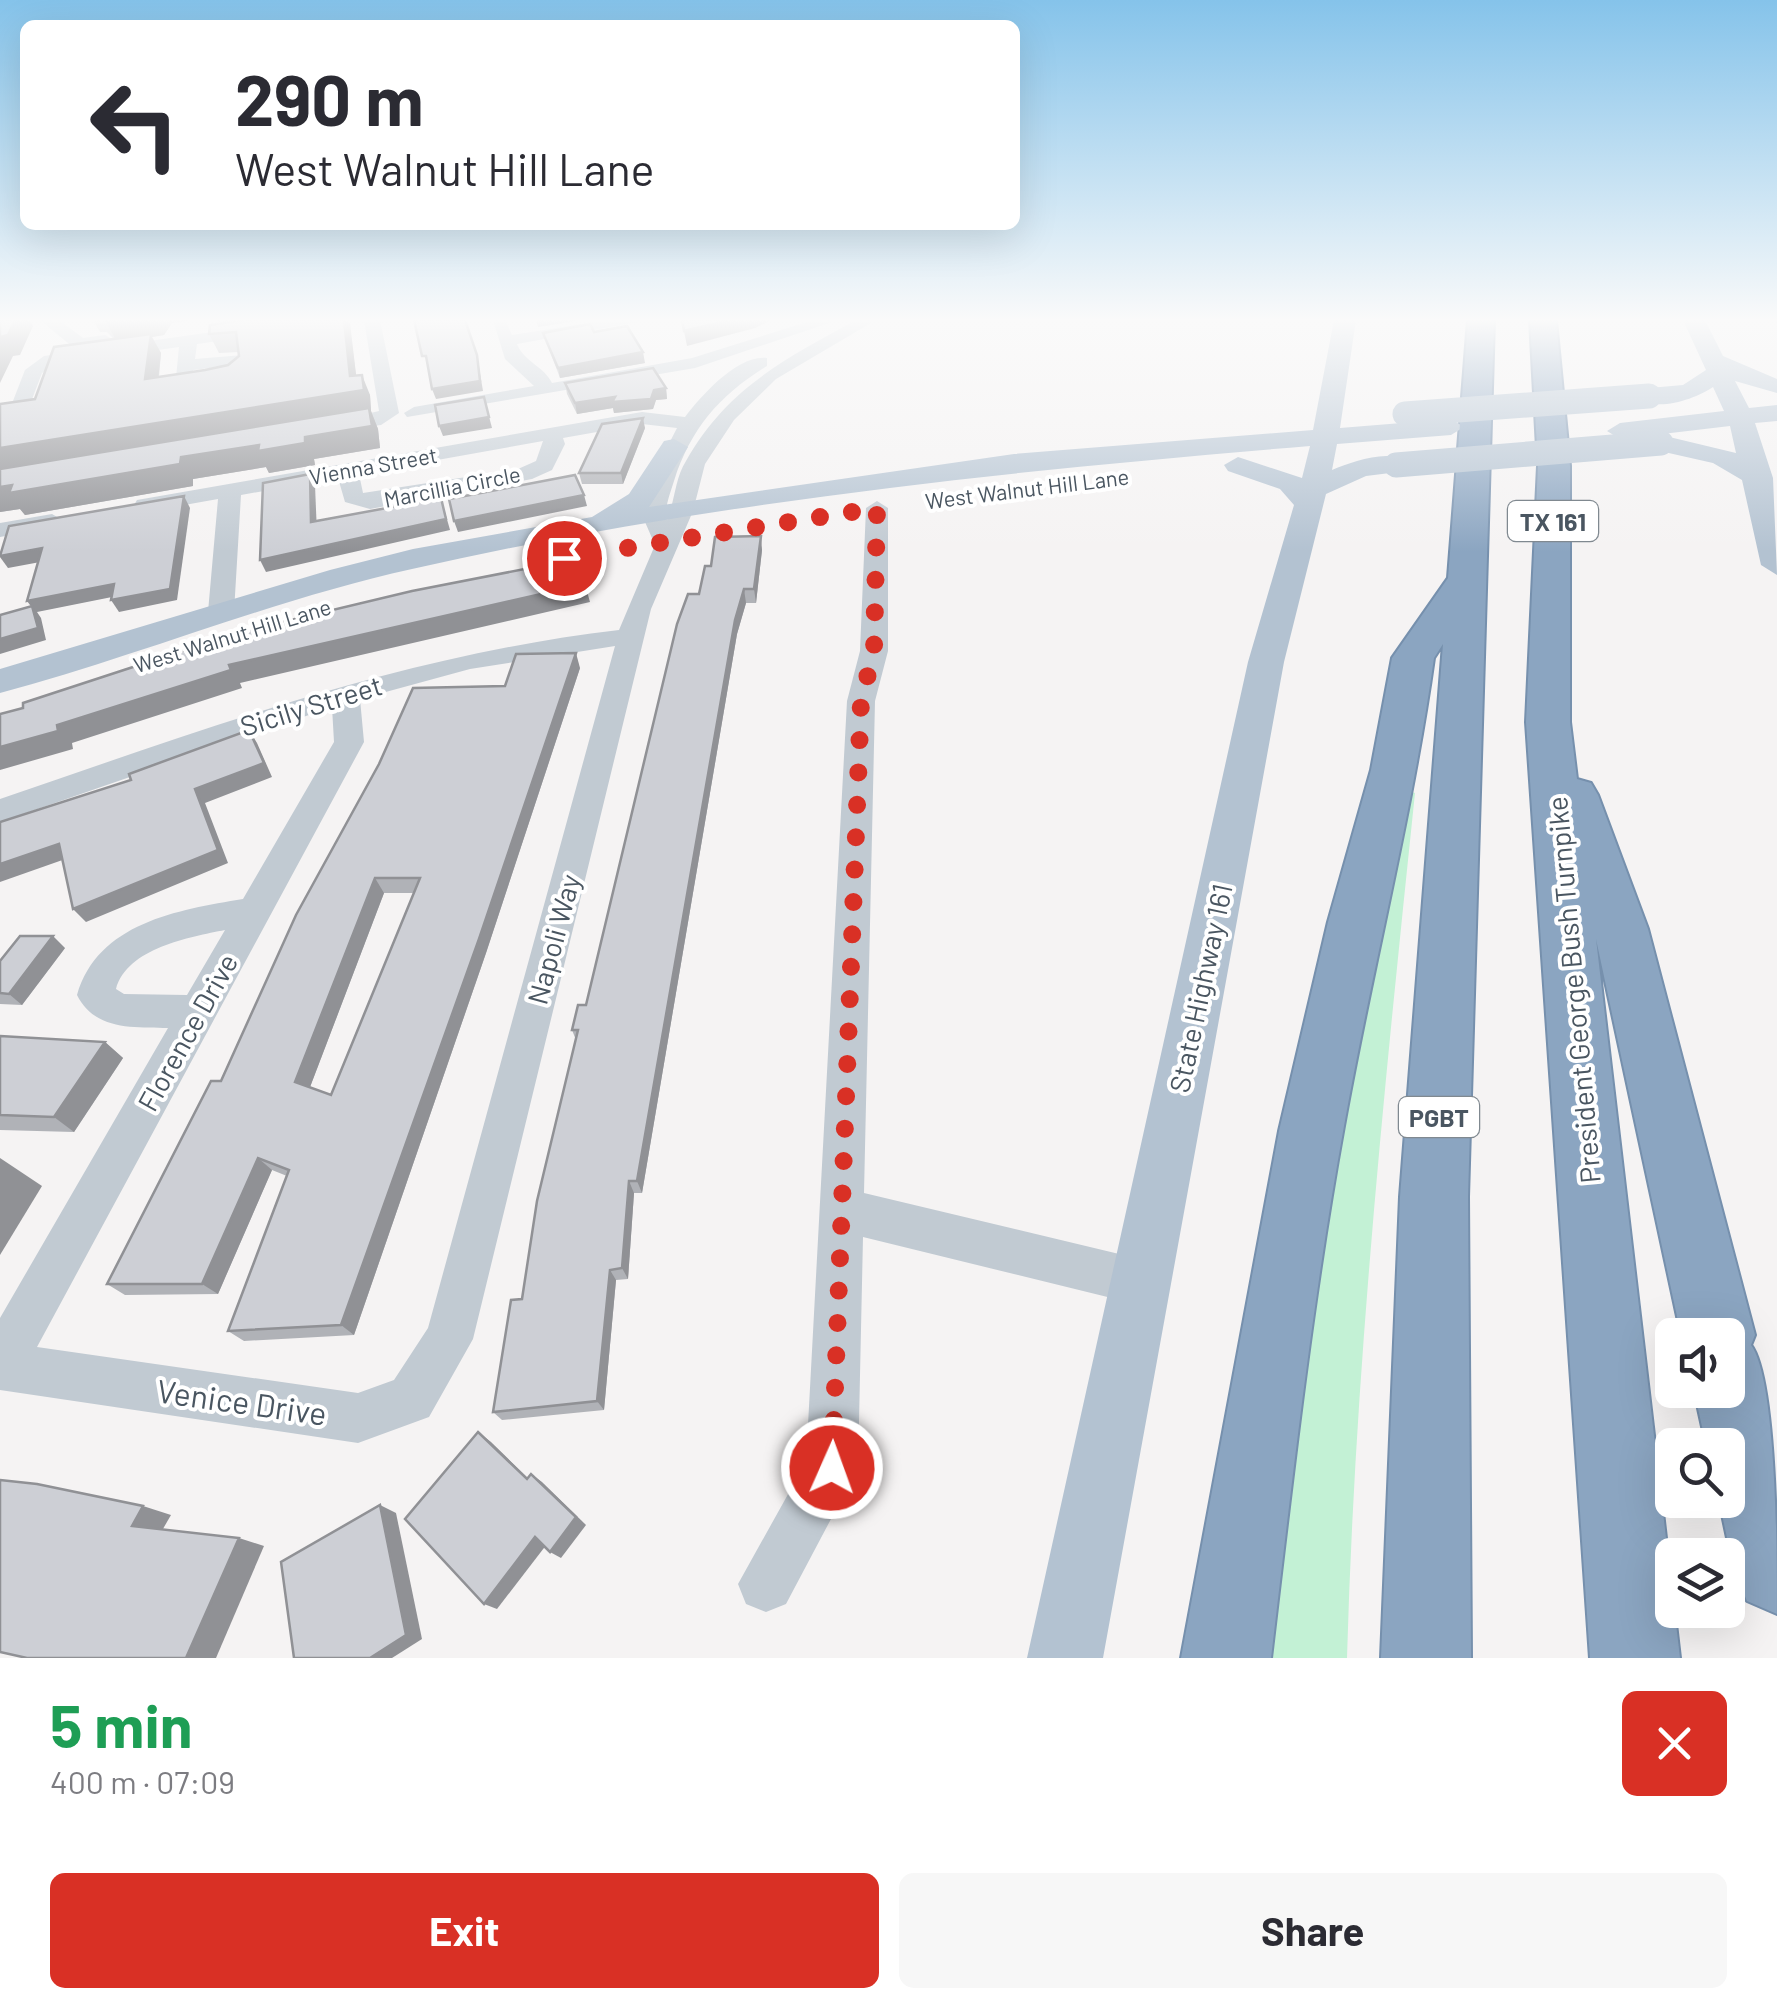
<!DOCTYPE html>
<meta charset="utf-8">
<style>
body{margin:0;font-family:Barlow,sans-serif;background:#f7f7f7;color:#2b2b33;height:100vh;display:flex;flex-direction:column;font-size:38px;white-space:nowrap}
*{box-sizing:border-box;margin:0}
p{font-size:32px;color:#7c7c81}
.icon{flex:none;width:55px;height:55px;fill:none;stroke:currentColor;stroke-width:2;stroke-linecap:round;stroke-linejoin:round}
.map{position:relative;height:1658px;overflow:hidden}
.sheet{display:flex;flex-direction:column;background:#fff;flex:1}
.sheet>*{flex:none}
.banner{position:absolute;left:20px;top:20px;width:1000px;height:210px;border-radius:15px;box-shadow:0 10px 40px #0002;background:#fff;color:#2b2b33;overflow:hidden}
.buttons{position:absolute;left:1655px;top:1318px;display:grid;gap:20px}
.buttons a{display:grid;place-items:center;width:90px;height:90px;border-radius:15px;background:#fff;box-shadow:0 10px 40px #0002;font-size:50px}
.pin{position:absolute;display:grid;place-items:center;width:85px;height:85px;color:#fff;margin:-42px;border:5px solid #fff;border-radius:50%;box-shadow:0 2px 10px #0007}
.me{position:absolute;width:110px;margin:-55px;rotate:2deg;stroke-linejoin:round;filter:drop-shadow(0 0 8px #0008)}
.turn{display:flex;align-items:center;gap:35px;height:210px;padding:0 50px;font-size:45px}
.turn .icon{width:130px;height:130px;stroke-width:2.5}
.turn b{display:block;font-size:70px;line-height:85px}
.round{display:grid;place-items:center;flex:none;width:105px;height:105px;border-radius:15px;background:#f7f7f7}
.overview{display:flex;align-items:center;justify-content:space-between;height:170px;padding:0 50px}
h1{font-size:60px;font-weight:700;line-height:75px;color:#1e9e55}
.primary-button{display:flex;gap:20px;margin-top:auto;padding:20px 50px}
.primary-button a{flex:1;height:115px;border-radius:15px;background:#d93025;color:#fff;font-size:40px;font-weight:700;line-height:115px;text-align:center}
.primary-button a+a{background:#f7f7f7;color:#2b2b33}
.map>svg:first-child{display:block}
.green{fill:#c3f1d5}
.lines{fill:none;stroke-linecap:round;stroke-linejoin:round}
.highway-casing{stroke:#7690ad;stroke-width:4}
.minor{fill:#c1cad2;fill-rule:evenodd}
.major{fill:#b3c2d1;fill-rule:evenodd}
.highway{fill:#8ba5c1;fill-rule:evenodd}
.major-bridge{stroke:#b3c2d1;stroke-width:25}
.wall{fill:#b0b2b7;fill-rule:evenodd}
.shaded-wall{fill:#909195}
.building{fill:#cdcfd5;stroke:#909195;stroke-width:2.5;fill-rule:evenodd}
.route{stroke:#d93025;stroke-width:18;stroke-dasharray:0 32.4}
.labels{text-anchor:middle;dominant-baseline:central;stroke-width:8;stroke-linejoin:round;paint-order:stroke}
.far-street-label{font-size:22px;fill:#4a5661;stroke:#fff}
.shield{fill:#fff;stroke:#808990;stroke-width:2.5}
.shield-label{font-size:25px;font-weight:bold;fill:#4a5661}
.street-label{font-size:28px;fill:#4a5661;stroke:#fff}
.near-street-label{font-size:32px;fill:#4a5661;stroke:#fff}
</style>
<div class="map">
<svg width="1777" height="1658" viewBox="0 0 1777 1658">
<rect width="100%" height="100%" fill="#f5f3f3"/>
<path class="green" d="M1406,790l9,3c-30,287 -60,576 -68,865h-88l73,-503z"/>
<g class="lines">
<defs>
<g id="highway">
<path d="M1468,320h26l-26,877 3,461h-90l19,-461 43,-553 -9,14c-22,157 -62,311 -90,468 -32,176 -52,355 -73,532h-90l98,-527 49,-209 43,-152 21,-112 56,-80z"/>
<path d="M1530,320h26l14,146v256l7,57 14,4 7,12 50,134 107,406 -4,10c26,35 26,213 26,269l-30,-13 -13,-30 -15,-71h9v-55h-22l-12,-55h34v-55h-47l-85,-396 84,719h-90l-64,-936 12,-256z"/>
</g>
</defs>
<use href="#highway" class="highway-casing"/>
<g class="minor">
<polygon points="40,320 59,320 83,338 105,335 114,340 74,348"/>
<path d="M297,320h44l-8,5 -136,19 -2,15 48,-4 2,21 -9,6 -61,6 4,-41 -124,18 -13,8 -16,42 -26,5v-12l11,-2 14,-36 19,-14zM227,366v6l-35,5 1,-7z"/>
<polygon points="364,320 380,320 399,413 381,425 324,432 324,424 379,411"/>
<path d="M493,320h12l7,15 95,-15h41l-131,24c7,18 27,22 35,39l140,-25 121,-38h25l-143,48 -288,49 -3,-4 10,-6 120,-21 -29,-27z"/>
<path d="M856,320h20l-100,59 -42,41 -29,44 -12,47 -42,98 -178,730 -44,78 -71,26 -358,-53v-72l168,-290c-34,-1 -73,3 -91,-33 21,-72 100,-85 166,-96l91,-157 -2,-35 -332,115v-23c205,-70 403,-144 619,-169l36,-85 -13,-30 16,-50 19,-37 -35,-4 -79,14 2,6 -13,26 -20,9 -162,30 -25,-7 -7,-24 -97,17 -7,117 -13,8 -13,-8 10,-113 -73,13 -11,-7 3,-5 505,-88 43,5c16,-21 53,-63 82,-59v8c-47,29 -76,62 -93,115 -4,13 -10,27 -7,39 8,-19 8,-42 19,-59 41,-73 99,-102 170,-141zM543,441l-7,20 -18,8 -155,24 -4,-19zM615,646l-187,682 -34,52 -36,13 -321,-46 327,-605 -4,-43 110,-30zM225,930l-38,65 -63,-1 -8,-5c11,-41 74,-52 109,-59z"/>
<polygon points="877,501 888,508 888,651 875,701 864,1193 1140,1259 1156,1266 1163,1282 1156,1298 1140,1305 863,1237 858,1468 786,1604 766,1612 746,1604 738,1584 806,1462 847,701 860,651 866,508"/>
<polygon points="52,514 64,521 60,526 0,537 0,523"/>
</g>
<g class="major">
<path d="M1334,320h22l-16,108 111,-9 13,8 -13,8 -114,9 -5,26c20,-8 62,-24 78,-5l-4,6 -40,5 -40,18 -42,168 -181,996h-76l221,-996 46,-157 -14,-16 -52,-18 -4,-6 14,-8 64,21 8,-32c-301,25 -603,56 -898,123 -140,31 -273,87 -412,124v-24l330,-99 83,-21 179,-32 37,-23 35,-53 10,-2 14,8 -39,60 365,-53 299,-24z"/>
<path d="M1683,320h22l18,36 54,23v14l-42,-12 14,27 28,-3v16l-22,2 18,55 4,97 -16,-10 -19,-85 -29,-17 -62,-14 -4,-6 14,-8 75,18 -6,-27 -110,13 -13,-8 13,-8 104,-12 -11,-24c-17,12 -60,27 -77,9l13,-8 34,-3 23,-15z"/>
</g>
<use href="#highway" class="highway"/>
<g class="major-bridge">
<polyline points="1405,414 1649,396"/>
<polyline points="1396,465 1661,443"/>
</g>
</g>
<g class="wall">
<polygon points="93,320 194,320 172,323 164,335 152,337 161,353 159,377 205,370 228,365 239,356 239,352 219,353 209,334 220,324 218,320 349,320 356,376 370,395 371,411 378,429 380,448 314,459 315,465 269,473 266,467 193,479 193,486 25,515 20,509 0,512 0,404 35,399 114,339 107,332 100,332"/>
<polygon points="594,332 645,363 560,378 543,333"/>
<polygon points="565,383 666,388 667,399 656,400 653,409 614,413 613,408 577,414 567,394"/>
<polygon points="645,428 623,484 582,484 579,473"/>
<polygon points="762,550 756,603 746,603 737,634 642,1193 634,1193 628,1279 616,1280 604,1410 502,1420 493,1412 522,1299 576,1040 572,1030 586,1005 699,594 711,566"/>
<path d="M580,668l-94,285 -132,382 -110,6 -16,-10 59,-155 -15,-6 -54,124 -93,1 -18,-11 114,-203 284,-395zM384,893h30l-83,202 -21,-8z"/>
<polygon points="65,948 22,1005 0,1004 0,961"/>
<polygon points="0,1036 105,1042 123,1058 74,1132 0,1130"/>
</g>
<g class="shaded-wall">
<polygon points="15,320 29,320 33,326 20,355 13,356 0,383 0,337"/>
<polygon points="105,320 194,320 172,323 164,335 152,337 161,353 156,399 117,342"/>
<polygon points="344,320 349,320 350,323 358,391 362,375 370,395 371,411 378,429 380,448 314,459 315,465 269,473 266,467 193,479 193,486 25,515 20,509 0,512 0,487 305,437 0,472 0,448 350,376"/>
<polygon points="536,320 583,320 538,327"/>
<polygon points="730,320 772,320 755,328 687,346 684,331"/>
<polygon points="643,352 645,363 560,378 558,368"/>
<polygon points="477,355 483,391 436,399 432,389"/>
<polygon points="666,388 667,399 656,400 653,409 614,413 613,408 577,414 575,403"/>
<polygon points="484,397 492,428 443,436 439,426"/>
<polygon points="643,418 645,428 623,484 621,473"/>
<polygon points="310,474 315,485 317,534 311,522"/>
<polygon points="584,495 587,506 458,532 454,521"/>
<polygon points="184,496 190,508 177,600 119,612 111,600"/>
<polygon points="441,498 450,530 266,572 260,560"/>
<polygon points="761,536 762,550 756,603 754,589"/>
<polygon points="42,548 51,560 8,568 0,557 0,556"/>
<polygon points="114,584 122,595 37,612 41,618 46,640 0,654 0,639 33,609 27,601"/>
<polygon points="585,584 590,602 240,683 242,688 72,743 73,749 0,770 0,747 57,725 229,665"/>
<polygon points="744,589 746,603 737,634 642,1193 637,1181 735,620"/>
<polygon points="576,653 580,668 486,953 354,1335 341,1325"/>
<polygon points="249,730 257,743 272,777 205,803 228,863 86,922 73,909 195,789"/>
<polygon points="59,844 71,857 0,882 0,864"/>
<polygon points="375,878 384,893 307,1095 295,1082"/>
<polygon points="53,936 65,948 22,1005 9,994"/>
<polygon points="105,1042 123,1058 74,1132 54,1117"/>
<polygon points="0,1158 42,1186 0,1255"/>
<polygon points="258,1158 272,1170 218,1294 202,1284"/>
<polygon points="629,1181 634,1193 628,1279 622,1268"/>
<polygon points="610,1270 616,1280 604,1410 597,1401"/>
<polygon points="478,1432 491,1442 538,1488 527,1479"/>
<polygon points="531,1474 542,1482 586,1525 561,1558 550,1552"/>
<polygon points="380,1505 396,1513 422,1639 392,1658 370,1658"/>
<polygon points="143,1506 171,1515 160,1534 132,1526"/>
<polygon points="535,1537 547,1544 497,1609 484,1604"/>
<polygon points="239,1538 264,1546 216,1658 186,1658"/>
</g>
<g class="building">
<polygon points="0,320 15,320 8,335 0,337"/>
<polygon points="243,320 344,320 350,376 362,375 364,390 0,448 0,404 35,399 54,347 151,334 145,379 205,370 228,365 239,356 236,332 209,334 210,325"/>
<polygon points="414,320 465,320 477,355 480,381 432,389 426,356 422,356"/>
<polygon points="682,320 730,320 684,331"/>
<polygon points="590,324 594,332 627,326 643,352 558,368 543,333"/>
<polygon points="653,368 666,388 654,390 651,399 612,402 615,397 575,403 565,383"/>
<polygon points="484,397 489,417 439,426 435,405"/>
<polygon points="369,408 372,426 305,437 305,443 258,451 259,445 181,457 180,464 9,493 12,485 0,487 0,469"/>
<polygon points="643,418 621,473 579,473 602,424"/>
<polygon points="310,474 311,522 441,498 446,519 260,560 263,483"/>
<polygon points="575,475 584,495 454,521 449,499"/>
<polygon points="184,496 170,589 111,600 114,584 27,601 42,548 0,556 9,526"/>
<polygon points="761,536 754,589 744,589 735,620 637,1181 629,1181 622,1268 610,1270 597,1401 493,1412 511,1300 522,1299 537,1201 578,1030 572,1030 578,1005 586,1005 677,624 688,594 699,594 705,566 711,566 715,537"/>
<polygon points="576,559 585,584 229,665 231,670 57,725 58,731 0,747 0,714 23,708 23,703 240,632 412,591"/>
<polygon points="32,606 38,628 0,639 0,615"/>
<path d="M576,653l-97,286 -138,386 -113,6 61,-161 -31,-12 -56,126h-95l104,-203h10l75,-166 83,-151 34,-76 92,-2 11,-32zM375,878h45l-89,217 -36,-13z"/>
<polygon points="249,730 264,763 195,789 218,850 73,909 59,844 0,864 0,822 131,780 129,774"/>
<polygon points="20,936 53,936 9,994 0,993 0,961"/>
<polygon points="0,1036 105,1042 54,1117 0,1115"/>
<polygon points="478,1432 527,1479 531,1474 576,1517 550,1552 535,1537 484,1604 405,1519"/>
<polygon points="0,1480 37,1484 143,1506 132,1526 239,1538 186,1658 27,1658 0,1652"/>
<polygon points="380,1505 406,1635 370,1658 294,1658 281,1562"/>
</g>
<linearGradient id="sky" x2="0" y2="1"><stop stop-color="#85c3ea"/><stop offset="0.58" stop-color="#fafafa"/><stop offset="1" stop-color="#fafafa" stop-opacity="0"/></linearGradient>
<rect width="1777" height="552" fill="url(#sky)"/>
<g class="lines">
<polyline class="route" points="564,558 877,508 874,651 861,701 832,1468"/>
</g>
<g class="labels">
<g class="far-street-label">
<text transform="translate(373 465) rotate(-10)">Vienna Street</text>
<text transform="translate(452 486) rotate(-11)">Marcillia Circle</text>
<text transform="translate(1027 488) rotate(-7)">West Walnut Hill Lane</text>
<text transform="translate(232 635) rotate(-17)">West Walnut Hill Lane</text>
</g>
<g class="shield">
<rect x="1508" y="501" width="90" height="40" rx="8"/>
<rect x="1399" y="1097" width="80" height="40" rx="8"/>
</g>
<g class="shield-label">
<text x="1553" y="521">TX 161</text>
<text x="1439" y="1117">PGBT</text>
</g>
<g class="street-label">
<text transform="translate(311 705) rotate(-17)">Sicily Street</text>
<text transform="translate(553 939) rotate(-75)">Napoli Way</text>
<text transform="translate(1200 988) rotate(-78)">State Highway 161</text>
<text transform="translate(1573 990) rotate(-95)">President George Bush Turnpike</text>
<text transform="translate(187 1032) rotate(-61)">Florence Drive</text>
</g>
<g class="near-street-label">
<text transform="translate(242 1401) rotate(8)">Venice Drive</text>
</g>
</g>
</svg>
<div class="buttons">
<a><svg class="icon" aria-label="sound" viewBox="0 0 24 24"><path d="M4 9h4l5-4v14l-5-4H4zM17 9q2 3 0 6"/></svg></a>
<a><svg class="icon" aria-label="search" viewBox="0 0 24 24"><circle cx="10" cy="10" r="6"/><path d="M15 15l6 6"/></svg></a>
<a><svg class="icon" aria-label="layers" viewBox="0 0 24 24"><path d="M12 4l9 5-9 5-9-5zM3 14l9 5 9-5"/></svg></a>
</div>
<div class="pin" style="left:564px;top:558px;background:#d93025"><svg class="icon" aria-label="arrive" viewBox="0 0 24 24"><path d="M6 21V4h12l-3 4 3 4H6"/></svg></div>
<svg class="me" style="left:832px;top:1468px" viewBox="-20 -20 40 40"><circle r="17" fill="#d93025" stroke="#fff" stroke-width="3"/><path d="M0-11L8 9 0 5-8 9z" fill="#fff"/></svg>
<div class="banner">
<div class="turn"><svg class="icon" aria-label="left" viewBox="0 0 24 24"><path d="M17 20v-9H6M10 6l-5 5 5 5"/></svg><div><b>290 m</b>West Walnut Hill Lane</div></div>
</div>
</div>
<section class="sheet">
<div class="overview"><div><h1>5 min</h1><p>400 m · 07:09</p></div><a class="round" style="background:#d93025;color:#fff"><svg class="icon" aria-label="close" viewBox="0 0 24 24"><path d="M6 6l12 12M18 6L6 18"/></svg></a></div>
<div class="primary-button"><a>Exit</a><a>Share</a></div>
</section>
